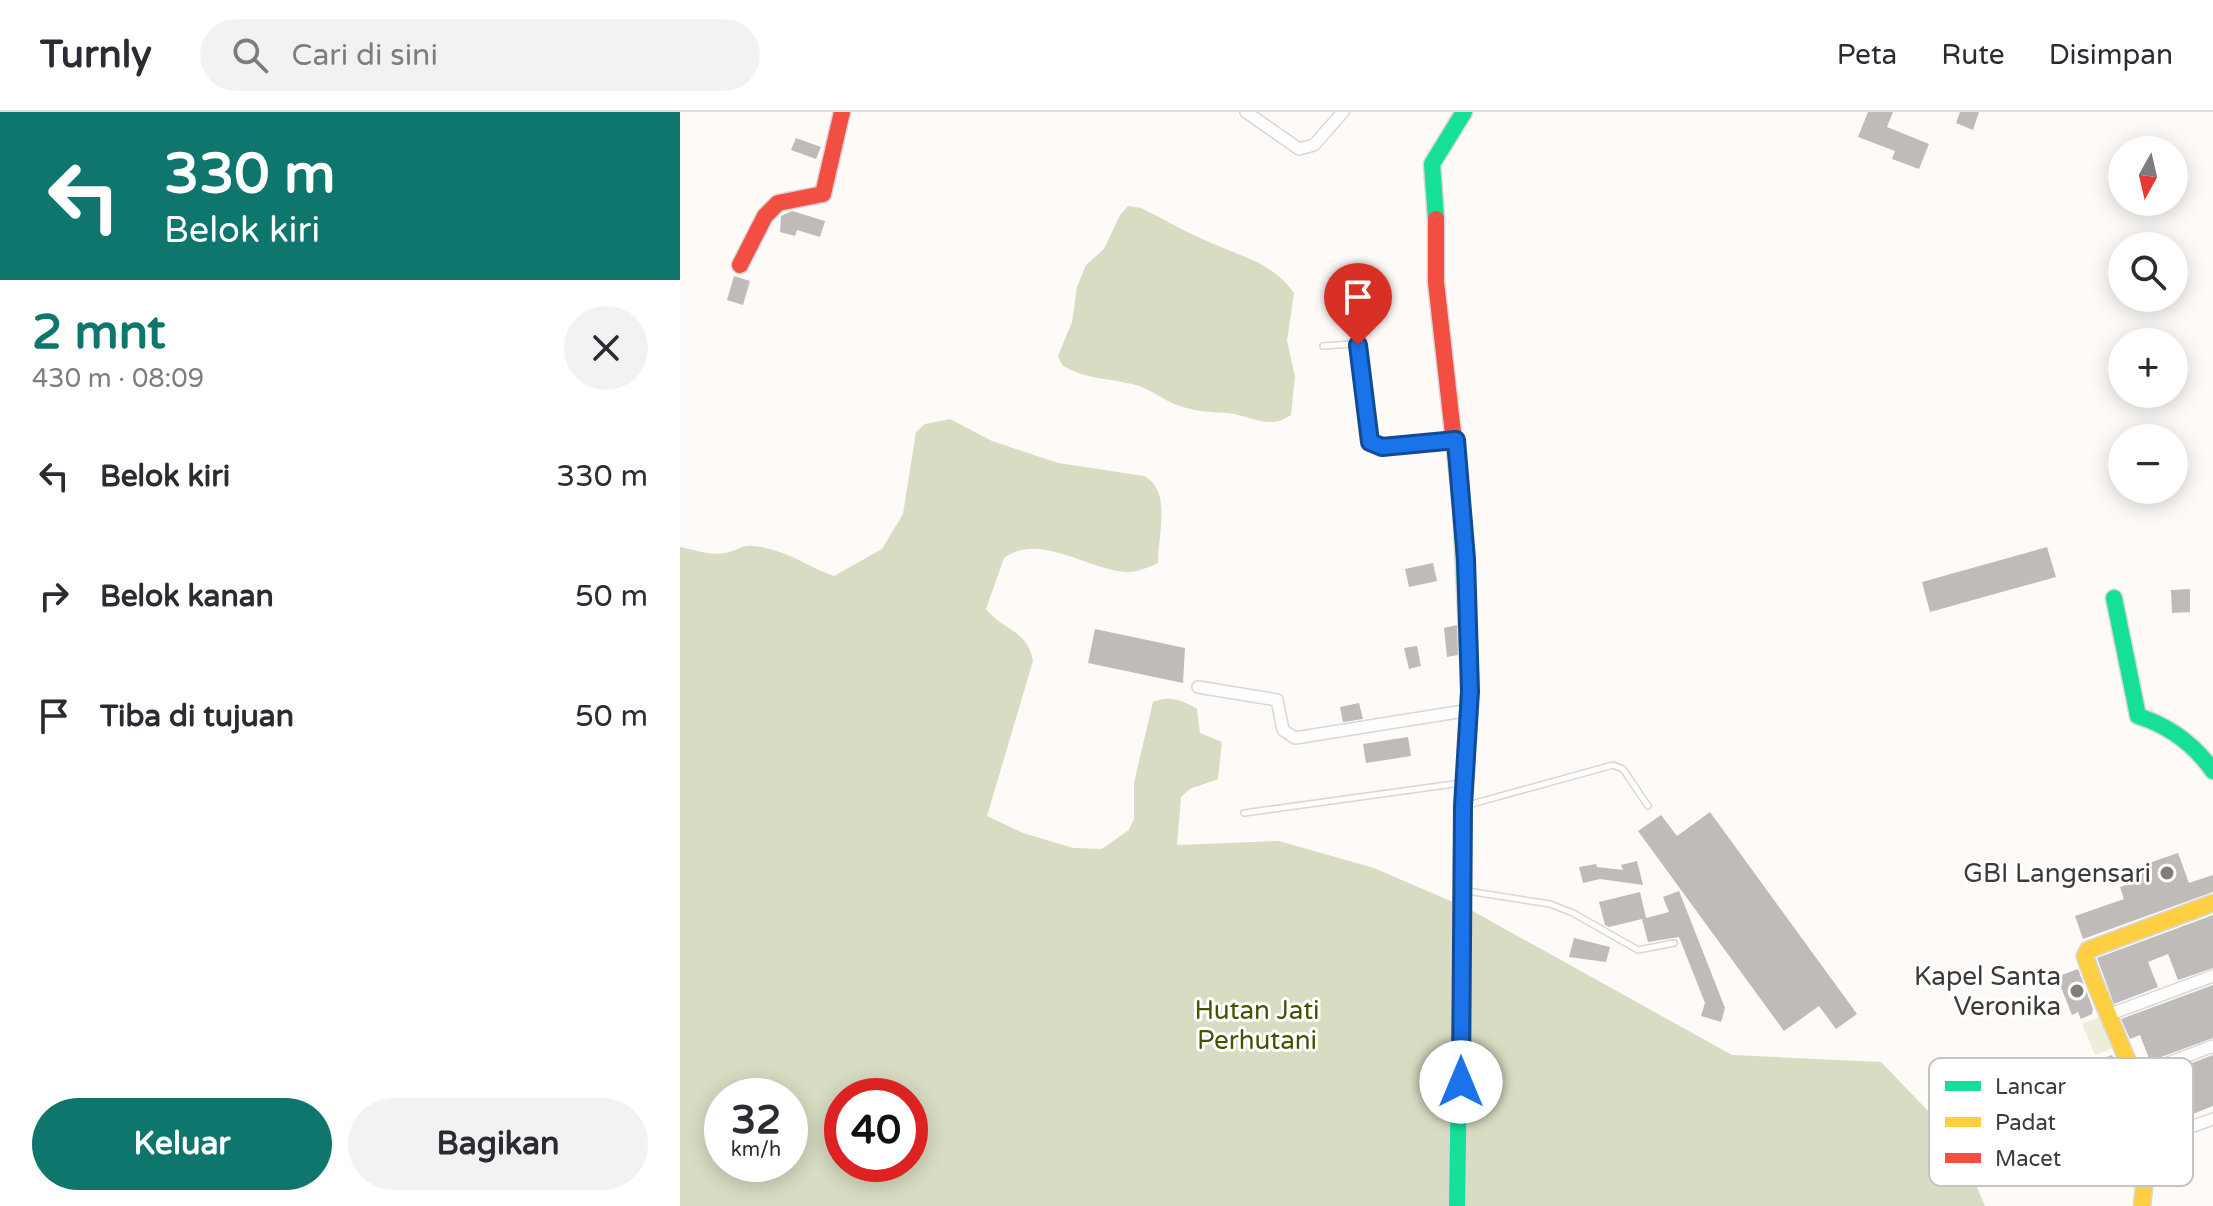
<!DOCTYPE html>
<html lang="id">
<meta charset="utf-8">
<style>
body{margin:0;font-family:"Varela Round",sans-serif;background:#f2f2f3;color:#2b2b33;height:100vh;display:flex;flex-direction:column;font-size:30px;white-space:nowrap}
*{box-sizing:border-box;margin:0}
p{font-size:26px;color:#7c7c81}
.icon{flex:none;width:44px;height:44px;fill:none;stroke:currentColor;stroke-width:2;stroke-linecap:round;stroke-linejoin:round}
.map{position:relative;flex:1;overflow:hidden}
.details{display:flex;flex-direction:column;background:#fff;width:680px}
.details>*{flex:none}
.top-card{background:#0f766e;color:#fff;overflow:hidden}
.needle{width:52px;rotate:188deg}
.buttons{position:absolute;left:1428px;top:24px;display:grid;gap:16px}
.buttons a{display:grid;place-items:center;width:80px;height:80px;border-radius:50%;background:#fff;box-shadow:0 4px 20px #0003;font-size:40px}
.speed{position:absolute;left:24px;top:966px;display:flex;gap:16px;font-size:40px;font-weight:700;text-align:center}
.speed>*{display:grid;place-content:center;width:104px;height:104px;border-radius:50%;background:#fff;box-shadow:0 4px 20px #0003;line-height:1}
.speed small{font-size:20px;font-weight:400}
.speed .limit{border:12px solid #d22;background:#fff;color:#111}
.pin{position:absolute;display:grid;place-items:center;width:68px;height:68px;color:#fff;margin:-82px -34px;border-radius:50% 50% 50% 0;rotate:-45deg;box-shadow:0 0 8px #0007}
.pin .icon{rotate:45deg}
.me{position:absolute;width:88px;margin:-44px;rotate:0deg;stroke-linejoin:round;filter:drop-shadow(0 0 6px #0008)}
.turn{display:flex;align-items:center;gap:28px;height:168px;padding:0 32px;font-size:36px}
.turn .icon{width:104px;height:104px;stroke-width:2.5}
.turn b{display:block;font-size:56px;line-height:68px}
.round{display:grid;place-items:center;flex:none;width:84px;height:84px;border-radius:42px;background:#f2f2f3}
.head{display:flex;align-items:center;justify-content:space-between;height:136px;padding:0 32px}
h1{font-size:48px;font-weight:800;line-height:60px;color:#0f766e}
.button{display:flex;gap:16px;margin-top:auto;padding:16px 32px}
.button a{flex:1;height:92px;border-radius:48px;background:#0f766e;color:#fff;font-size:32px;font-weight:800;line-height:92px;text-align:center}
.button a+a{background:#f2f2f3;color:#2b2b33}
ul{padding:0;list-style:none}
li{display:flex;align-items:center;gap:24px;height:120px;padding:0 32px}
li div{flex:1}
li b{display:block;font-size:30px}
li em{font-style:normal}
header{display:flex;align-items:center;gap:48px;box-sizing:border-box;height:112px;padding:0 40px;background:#fff;border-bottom:2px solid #e1e1e2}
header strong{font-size:38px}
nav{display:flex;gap:44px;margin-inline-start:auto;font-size:28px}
.search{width:560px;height:72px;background:#f2f2f3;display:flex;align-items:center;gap:20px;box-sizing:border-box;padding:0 28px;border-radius:44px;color:#7c7c81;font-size:30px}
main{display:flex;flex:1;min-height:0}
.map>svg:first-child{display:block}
.green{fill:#eceeda}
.forest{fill:#d8dcc2;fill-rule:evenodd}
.building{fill:#bebbb9}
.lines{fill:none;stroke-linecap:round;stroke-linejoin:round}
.lane-casing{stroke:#d9d6d4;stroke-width:8}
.street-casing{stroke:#d9d6d4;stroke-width:14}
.fast-casing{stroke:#d9d6d4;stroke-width:19}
.slow-casing{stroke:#d9d6d4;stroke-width:19}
.jam-casing{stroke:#d9d6d4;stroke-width:19}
.lane{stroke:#fffefe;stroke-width:5}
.street{stroke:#fffefe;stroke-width:11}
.fast{stroke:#16e098;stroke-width:16}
.slow{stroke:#ffcf43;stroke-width:16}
.jam{stroke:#f24e42;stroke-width:16}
.route-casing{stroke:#114b97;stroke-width:20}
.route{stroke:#1a73e8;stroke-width:14}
.poi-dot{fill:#807d7b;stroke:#fff;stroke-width:3}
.labels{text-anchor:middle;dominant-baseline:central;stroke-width:6;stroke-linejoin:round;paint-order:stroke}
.poi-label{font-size:26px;fill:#3d3937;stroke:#fff;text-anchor:end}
.park-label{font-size:26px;fill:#475003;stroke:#fff}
.key{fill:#fff;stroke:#c5c4c3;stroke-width:2}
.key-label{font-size:22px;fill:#3d3937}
</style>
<header>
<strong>Turnly</strong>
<div class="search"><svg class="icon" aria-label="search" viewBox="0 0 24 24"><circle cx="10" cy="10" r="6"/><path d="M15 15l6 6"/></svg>Cari di sini</div>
<nav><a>Peta</a><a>Rute</a><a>Disimpan</a></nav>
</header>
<main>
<section class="details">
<div class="top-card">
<div class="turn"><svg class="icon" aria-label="left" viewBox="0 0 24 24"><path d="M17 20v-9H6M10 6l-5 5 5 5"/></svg><div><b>330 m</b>Belok kiri</div></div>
</div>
<div class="head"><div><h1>2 mnt</h1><p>430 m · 08:09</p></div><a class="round"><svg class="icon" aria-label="close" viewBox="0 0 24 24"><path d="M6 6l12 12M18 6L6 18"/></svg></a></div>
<ul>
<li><svg class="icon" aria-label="left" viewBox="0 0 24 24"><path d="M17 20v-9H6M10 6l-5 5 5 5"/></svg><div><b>Belok kiri</b></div><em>330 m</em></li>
<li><svg class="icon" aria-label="right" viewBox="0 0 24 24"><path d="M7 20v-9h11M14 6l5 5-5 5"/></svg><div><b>Belok kanan</b></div><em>50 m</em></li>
<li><svg class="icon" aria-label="arrive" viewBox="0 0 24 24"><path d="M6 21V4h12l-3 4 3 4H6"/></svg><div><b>Tiba di tujuan</b></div><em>50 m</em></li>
</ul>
<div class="button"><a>Keluar</a><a>Bagikan</a></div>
</section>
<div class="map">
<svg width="1533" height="1094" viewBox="0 0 1533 1094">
<rect width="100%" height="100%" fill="#fdfaf8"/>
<polygon class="green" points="1421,904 1434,936 1415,943 1402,912"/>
<g class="forest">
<path d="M448,94l13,2c23,11 44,24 68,34 33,15 63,20 85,51l-7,48 8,35 -4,39c-23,16 -40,0 -64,-2 -19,-1 -37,-2 -55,-10 -11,-5 -21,-13 -33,-17 -26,-8 -54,-6 -77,-21l-4,-9 14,-34 5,-35 9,-22 18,-16 16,-34z"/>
<path d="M270,307l42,22 66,22 86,13c28,14 14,59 14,87 -9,4 -20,9 -29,9 -39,0 -89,-41 -125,-14l-18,51c16,21 42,21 47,52l-46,155 36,17 50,15 29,1 27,-19 5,-11v-36l19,-81c15,-7 30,-2 44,7l3,24 22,9 -4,37 -28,10 -9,8 -4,48 102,-4 95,27 95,41 263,146 149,7 76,79 28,65h-1305v-659c17,3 31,10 49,5 9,-2 13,-7 23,-6 32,2 54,20 82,30l48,-27 21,-35 13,-82 9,-8zM42,984h68v68h-68zM162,984h68v68h-68z"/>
</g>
<g class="building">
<polygon points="1188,0 1213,0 1207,15 1249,32 1239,57 1212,47 1215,39 1178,25"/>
<polygon points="1280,0 1299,0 1293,18 1276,11"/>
<polygon points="116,26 141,35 136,47 111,38"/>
<polygon points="112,99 145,109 140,125 117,118 115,124 100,120 101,104"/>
<polygon points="54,164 70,169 63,193 47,188"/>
<polygon points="1367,435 1376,465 1250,500 1242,470"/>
<polygon points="753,451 757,469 729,475 725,457"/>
<polygon points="1510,477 1510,500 1492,501 1491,478"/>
<polygon points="777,513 778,543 767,545 764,516"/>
<polygon points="415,517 505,536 503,571 408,551"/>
<polygon points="737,534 741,554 729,557 724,536"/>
<polygon points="679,591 683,607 663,610 660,595"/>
<polygon points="728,625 731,644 686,651 683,632"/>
<polygon points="1030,700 1177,902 1156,917 1139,894 1104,919 958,719 981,703 997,724"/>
<polygon points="1498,741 1509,771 1533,763 1533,780 1403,827 1395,804 1444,787 1440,775 1452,771 1450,765 1468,758 1466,752"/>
<polygon points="957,749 963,773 920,767 903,771 899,755 916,752 917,755 943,758 941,753"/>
<polygon points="999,779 1045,896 1041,910 1021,904 1025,891 999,825 968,830 962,807 929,815 925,813 919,790 960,780 966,806 989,800 983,785"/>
<polygon points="1533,803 1533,856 1498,868 1488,842 1468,850 1478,875 1434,892 1417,846"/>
<polygon points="894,826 930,835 926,850 889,845"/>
<polygon points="1398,857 1413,897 1412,902 1401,907 1398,900 1392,903 1377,865"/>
<polygon points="1533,873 1533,926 1470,949 1460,923 1450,927 1441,907"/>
<polygon points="1432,943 1440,963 1424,969 1416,949"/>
<polygon points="1533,943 1533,994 1477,1016 1472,991 1484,987 1475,965"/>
</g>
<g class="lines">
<defs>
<g id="lane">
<polyline points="643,234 673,232 681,237 690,330 694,334 771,329"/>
<polyline points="788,693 933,653 943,657 968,694"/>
<polyline points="564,701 781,671"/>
<polyline points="787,779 870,792 893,801 958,838 994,831"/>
</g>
<g id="street">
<polyline points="566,0 619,37 634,33 663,0"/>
<polyline points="518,575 597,588 603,618 615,626 790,598"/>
<polyline points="1428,903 1533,864"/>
<polyline points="1451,965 1533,934"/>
<polyline points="1468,1030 1533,1007"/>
</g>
<g id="fast">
<polyline points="756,107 752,52 784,0"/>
<path d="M1434,486l24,118c31,10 56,28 75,55"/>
<polyline points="777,1094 783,694 790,579 781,393"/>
</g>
<path id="slow" d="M1462,1094c3,-29 8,-58 3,-87 -11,-57 -42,-108 -60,-163l3,-6 125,-47"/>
<g id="jam">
<polyline points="756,107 756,170 781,393"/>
<polyline points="60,153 85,104 98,91 143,82 162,0"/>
</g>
</defs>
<use href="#lane" class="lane-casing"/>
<use href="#street" class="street-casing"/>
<use href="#fast" class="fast-casing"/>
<use href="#slow" class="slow-casing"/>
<use href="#jam" class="jam-casing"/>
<use href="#lane" class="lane"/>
<use href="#street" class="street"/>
<use href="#fast" class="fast"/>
<use href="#slow" class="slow"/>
<use href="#jam" class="jam"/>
</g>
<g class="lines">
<defs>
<polyline id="route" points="678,233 690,330 702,335 776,328 786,447 790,579 783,694 781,970"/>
</defs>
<use href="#route" class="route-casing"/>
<use href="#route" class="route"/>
</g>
<g class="poi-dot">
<circle cx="1487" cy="761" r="8"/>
<circle cx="1397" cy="879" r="8"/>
</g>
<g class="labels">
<g class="poi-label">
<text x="1471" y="761">GBI Langensari</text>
<text x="1381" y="864">Kapel Santa<tspan x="1381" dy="30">Veronika</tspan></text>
</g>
<g class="park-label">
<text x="577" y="898">Hutan Jati<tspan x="577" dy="30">Perhutani</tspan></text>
</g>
</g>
<rect x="1249" y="946" width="264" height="128" rx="12" class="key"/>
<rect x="1265" y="969" width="36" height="10" fill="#16e098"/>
<rect x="1265" y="1005" width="36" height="10" fill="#ffcf43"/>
<rect x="1265" y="1041" width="36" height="10" fill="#f24e42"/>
<g class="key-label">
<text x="1315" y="982">Lancar</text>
<text x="1315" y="1018">Padat</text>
<text x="1315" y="1054">Macet</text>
</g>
</svg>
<div class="buttons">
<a><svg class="needle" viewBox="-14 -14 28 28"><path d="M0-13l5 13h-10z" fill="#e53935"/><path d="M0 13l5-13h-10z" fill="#7c7c81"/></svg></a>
<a><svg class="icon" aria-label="search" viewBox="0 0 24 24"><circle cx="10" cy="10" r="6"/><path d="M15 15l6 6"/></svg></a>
<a>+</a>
<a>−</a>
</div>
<div class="speed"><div>32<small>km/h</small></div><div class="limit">40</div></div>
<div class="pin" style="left:678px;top:233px;background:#d93025"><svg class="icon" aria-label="arrive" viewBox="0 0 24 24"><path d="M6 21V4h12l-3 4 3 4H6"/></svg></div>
<svg class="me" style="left:781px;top:970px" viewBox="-20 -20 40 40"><circle r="19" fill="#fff"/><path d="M0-13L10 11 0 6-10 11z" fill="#1a73e8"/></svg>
</div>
</main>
